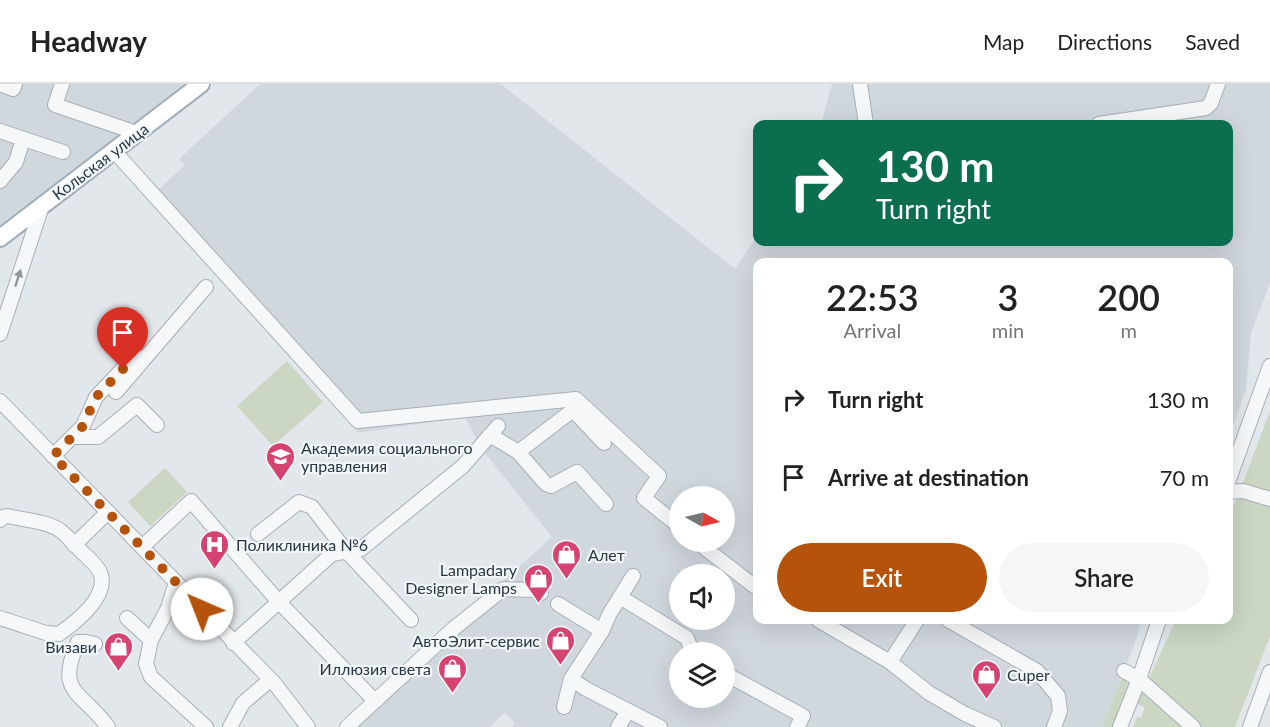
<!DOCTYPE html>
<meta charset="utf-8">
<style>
body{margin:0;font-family:Lato,sans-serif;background:#f6f6f6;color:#222;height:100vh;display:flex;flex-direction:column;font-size:22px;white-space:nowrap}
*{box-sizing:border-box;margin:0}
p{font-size:20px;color:#767676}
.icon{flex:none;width:33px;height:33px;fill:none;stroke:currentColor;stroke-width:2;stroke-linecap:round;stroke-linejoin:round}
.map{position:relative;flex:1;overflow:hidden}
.panel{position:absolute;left:753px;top:174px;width:480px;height:366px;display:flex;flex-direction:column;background:#fff;border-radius:12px;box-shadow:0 6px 24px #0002}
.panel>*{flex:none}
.hud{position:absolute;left:753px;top:36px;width:480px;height:126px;border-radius:12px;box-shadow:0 6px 24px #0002;background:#0b6e4f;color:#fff;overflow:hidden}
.needle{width:39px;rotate:98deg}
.fabs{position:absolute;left:669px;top:402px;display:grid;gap:12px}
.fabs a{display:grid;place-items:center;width:66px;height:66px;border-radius:50%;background:#fff;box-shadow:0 6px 24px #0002;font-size:30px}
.pin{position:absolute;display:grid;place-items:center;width:51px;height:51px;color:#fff;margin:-62px -26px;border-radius:50% 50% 50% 0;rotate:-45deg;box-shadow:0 0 6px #0007}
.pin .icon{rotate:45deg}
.me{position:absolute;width:66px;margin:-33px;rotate:316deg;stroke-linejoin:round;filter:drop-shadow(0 0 4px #0008)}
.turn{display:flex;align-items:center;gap:21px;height:126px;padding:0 24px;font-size:27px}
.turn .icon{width:78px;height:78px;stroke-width:2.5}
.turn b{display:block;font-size:42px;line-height:51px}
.eta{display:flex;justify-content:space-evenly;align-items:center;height:102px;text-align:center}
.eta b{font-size:36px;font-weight:600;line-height:42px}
.action{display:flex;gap:12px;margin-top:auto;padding:12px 24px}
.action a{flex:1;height:69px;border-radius:36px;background:#b45309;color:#fff;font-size:24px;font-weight:600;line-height:69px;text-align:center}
.action a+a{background:#f6f6f6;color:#222}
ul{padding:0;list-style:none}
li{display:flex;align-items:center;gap:18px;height:78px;padding:0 24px}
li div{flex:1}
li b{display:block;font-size:22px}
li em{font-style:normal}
header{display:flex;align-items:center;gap:36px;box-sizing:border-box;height:84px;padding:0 30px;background:#fff;border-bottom:2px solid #e0e0e0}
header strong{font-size:28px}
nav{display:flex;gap:33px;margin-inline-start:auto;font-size:21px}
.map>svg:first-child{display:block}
.built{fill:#d0d7dd;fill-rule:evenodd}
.green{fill:#cbd6c3}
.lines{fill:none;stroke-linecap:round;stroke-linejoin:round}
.minor-casing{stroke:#a7afb6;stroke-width:16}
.major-casing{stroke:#a1aeb8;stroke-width:20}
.minor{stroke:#f6f7f9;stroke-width:14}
.major{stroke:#fff;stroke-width:16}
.oneway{fill:#90979e}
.route{stroke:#b45309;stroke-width:10;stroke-dasharray:0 18}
.labels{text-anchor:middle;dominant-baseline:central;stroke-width:4.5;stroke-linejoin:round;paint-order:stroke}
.street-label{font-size:16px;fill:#293744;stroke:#f2f6f8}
.poi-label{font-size:16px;fill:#293744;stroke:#f2f6f8;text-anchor:start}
</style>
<header>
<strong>Headway</strong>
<nav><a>Map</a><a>Directions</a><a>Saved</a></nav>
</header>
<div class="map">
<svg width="1270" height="643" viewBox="0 0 1270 643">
<rect width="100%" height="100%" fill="#e2e7eb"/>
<g class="built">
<polygon points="0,0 184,0 0,144"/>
<path d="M260,0h241l234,185 22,-33 1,6h470v-118h-407l11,-40h438v199l-19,50 -5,56 -17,48 -1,-175h-470v358h383l-5,20 -34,87h-590l3,-4 -10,-11 -15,15h-133l111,-103 -6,-6 90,-81 -71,-89 -16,-31 -107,16 -209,-235 36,-33 -6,-6zM680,412h44v46h-44zM680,490h44v46h-44zM680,568h44v46h-44z"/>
</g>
<g class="green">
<polygon points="287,277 323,318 273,362 237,322"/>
<polygon points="1270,327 1270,552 1235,643 1201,643 1149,594 1176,536 1228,536 1229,430 1237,415"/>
<polygon points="165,384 187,408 150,442 128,418"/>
<polygon points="1122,593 1129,600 1130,605 1117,643 1102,643"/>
<polygon points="1146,609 1183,643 1133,643 1137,633 1141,634 1145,623 1137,620 1140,611"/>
</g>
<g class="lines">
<defs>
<g id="minor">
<polyline points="0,0 13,5 15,0"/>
<polyline points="62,0 55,21 137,49"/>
<polyline points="860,0 866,40"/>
<polyline points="1099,40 1206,24 1211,19 1218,0"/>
<polyline points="0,47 63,68"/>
<polyline points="114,67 358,337 576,315 659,392 644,414 680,443"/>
<polyline points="0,97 16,78 23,55"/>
<polyline points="0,250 42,122"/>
<polyline points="116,308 206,203"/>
<polyline points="0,317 275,600 308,643"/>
<polyline points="490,351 518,368 573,326 604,359"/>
<polyline points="72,353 98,353 137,321 157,341"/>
<polyline points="518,368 546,400 551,402 577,388 606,420"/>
<polyline points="53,372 83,342 96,313 136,271"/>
<polyline points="1228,398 1270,282"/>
<polyline points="1228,408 1243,407 1270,415"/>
<path d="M0,436l2,-3 5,-1c17,4 40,5 54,15 7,6 14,14 20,20 6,6 15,13 19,21 10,24 -24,50 -41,62l-13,-1 -46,-15"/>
<polyline points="258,450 299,418 312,423 346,467 411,536"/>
<polyline points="697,458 758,505"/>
<polyline points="74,461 108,428"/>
<polyline points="142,463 191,417 278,517 375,617"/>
<polyline points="620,513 633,492"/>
<polyline points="558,520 602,547 610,529 620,513 687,554 692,568"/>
<polyline points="127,534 151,556 168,524 176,498"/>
<polyline points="818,536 890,578 929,609 965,630 994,643"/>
<polyline points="948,536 1037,587 1058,612 1060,627 1054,643"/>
<polyline points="602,547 571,595 586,605 660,643"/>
<polyline points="151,556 146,580 151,593 206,643"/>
<polyline points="233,559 332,470 361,465 463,382 498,342"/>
<path d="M95,560l-9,-2h-8c-23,52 3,48 30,85"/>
<polyline points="890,578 917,536"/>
<polyline points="1124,587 1139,595 1159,536"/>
<polyline points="724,589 803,632 797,643"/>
<polyline points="564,623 571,595"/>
<polyline points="230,643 243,619 270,596"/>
<polyline points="347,643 453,545 503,505 537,506 541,509"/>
<polyline points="618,643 628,627"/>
<polyline points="1120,643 1139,595 1193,643"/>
<polyline points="1250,643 1270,588"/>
</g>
<polyline id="major" points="0,154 201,0"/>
</defs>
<use href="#minor" class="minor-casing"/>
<use href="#major" class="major-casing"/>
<use href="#minor" class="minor"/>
<use href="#major" class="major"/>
</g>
<defs><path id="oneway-solid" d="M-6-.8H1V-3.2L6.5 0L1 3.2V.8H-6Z" transform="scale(1.5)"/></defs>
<use class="oneway" href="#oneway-solid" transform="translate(18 194) rotate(-72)"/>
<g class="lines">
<polyline class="route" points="123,285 96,313 83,342 53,372 202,525"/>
</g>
<defs>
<symbol id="university-pin" viewBox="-11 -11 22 30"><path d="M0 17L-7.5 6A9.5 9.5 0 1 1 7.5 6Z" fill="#d54370" stroke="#f2f6f8"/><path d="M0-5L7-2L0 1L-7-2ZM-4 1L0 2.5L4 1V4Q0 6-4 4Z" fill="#fff"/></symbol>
<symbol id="hospital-pin" viewBox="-11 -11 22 30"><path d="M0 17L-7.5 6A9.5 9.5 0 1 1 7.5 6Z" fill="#d54370" stroke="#f2f6f8"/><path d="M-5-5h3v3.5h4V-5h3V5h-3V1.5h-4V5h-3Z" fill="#fff"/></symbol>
<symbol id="shop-pin" viewBox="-11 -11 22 30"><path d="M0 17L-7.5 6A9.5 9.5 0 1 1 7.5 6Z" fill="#d54370" stroke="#f2f6f8"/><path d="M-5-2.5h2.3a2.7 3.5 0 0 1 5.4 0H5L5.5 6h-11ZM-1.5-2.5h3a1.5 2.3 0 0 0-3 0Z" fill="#fff"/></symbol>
</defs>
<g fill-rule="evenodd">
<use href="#university-pin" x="264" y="356" width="33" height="45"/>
<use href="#hospital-pin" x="198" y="444" width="33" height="45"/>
<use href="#shop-pin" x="550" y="454" width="33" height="45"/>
<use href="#shop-pin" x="522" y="478" width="33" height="45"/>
<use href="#shop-pin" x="544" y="540" width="33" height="45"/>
<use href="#shop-pin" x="102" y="546" width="33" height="45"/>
<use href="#shop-pin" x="436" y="568" width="33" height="45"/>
<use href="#shop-pin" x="970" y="574" width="33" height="45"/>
</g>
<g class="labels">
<g class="street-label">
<text transform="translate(100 77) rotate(-37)">Кольская улица</text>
</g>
<g class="poi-label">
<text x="301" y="363">Академия социального<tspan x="301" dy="18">управления</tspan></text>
<text x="236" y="460">Поликлиника №6</text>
<text x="588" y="470">Алет</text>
<text x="517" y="485" text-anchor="end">Lampadary<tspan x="517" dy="18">Designer Lamps</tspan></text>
<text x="540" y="556" text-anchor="end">АвтоЭлит-сервис</text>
<text x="97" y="562" text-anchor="end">Визави</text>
<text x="431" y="584" text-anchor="end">Иллюзия света</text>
<text x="1007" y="590">Cuper</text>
</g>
</g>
</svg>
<div class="fabs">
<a><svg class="needle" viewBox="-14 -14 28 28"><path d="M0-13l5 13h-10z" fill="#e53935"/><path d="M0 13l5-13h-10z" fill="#767676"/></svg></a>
<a><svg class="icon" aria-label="sound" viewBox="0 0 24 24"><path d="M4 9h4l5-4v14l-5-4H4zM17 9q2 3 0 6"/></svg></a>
<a><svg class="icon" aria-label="layers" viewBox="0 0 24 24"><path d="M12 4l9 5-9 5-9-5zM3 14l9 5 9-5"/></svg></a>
</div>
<div class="pin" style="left:123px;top:285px;background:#d93025"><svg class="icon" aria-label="arrive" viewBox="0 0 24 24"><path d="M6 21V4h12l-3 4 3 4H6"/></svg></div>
<svg class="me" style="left:202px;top:525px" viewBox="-20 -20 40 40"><circle r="19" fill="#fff"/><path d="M0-13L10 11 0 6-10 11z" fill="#b45309"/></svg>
<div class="hud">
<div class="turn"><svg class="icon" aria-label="right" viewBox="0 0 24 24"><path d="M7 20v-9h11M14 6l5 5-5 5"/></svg><div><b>130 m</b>Turn right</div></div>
</div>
<section class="panel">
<div class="eta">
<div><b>22:53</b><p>Arrival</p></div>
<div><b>3</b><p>min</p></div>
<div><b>200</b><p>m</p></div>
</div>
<ul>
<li><svg class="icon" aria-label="right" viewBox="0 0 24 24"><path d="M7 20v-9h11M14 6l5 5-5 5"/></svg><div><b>Turn right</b></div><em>130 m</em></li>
<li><svg class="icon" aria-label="arrive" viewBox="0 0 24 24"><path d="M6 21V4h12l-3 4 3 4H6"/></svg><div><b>Arrive at destination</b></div><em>70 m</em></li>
</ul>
<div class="action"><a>Exit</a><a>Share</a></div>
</section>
</div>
